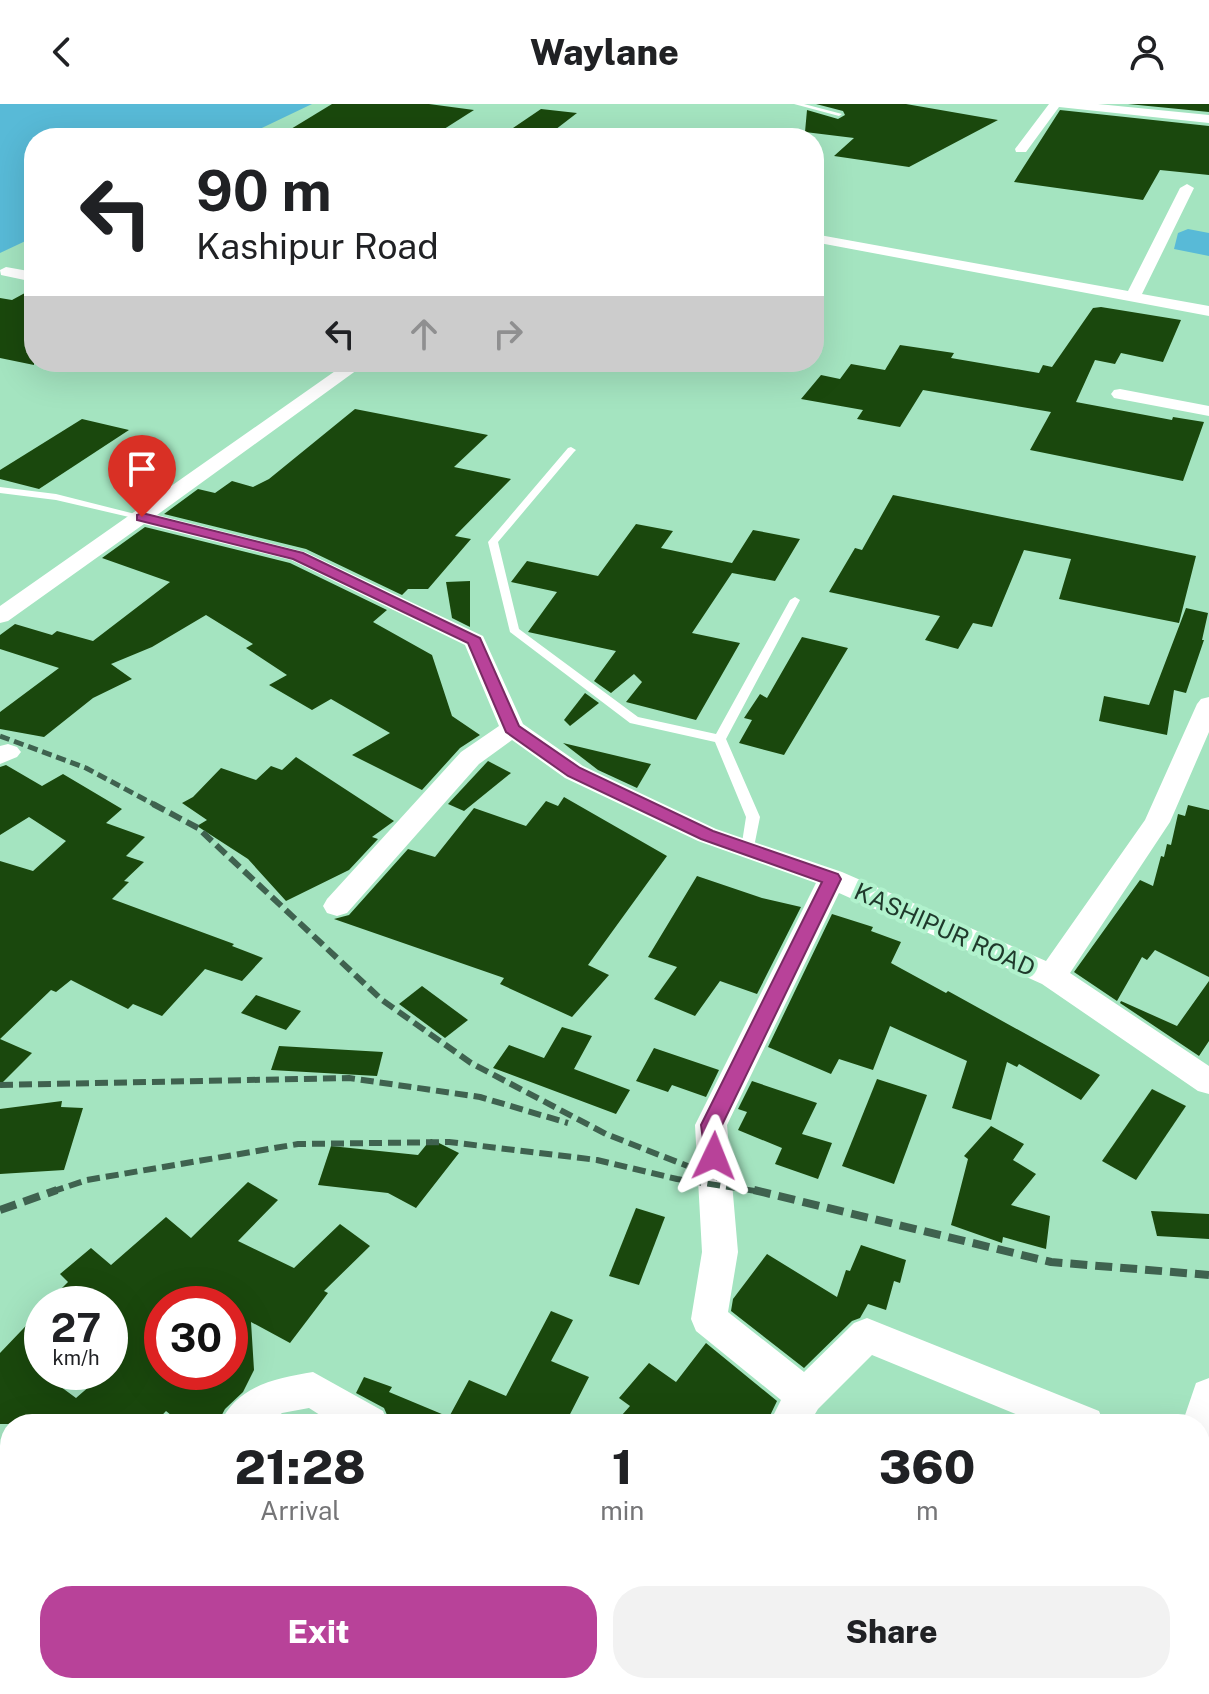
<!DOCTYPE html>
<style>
body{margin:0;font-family:"Public Sans",sans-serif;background:#f2f2f2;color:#202124;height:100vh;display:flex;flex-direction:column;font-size:30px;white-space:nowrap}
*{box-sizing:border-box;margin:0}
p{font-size:26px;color:#757577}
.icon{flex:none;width:44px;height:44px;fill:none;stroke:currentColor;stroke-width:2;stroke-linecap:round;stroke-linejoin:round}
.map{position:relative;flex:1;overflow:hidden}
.sheet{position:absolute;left:0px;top:1310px;width:1210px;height:280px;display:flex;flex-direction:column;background:#fff;border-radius:32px 32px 0 0;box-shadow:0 8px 32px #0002}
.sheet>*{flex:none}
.guide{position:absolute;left:24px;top:24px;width:800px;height:244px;border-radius:32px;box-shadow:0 8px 32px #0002;background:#fff;color:#202124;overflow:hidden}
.speed{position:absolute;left:24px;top:1182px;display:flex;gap:16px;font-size:40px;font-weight:700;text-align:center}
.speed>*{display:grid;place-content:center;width:104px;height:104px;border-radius:50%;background:#fff;box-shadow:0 8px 32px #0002;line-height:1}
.speed small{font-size:20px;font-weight:400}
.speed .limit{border:12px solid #d22;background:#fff;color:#111}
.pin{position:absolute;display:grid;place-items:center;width:68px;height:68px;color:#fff;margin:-82px -34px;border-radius:50% 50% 50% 0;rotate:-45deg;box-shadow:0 0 8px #0007}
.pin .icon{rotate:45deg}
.me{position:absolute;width:88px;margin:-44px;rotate:2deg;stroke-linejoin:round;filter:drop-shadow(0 0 6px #0008)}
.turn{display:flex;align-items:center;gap:28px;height:168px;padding:0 40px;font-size:36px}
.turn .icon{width:104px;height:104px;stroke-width:2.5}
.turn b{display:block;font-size:56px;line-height:68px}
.lanes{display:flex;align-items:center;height:76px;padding:0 40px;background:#0003;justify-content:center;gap:40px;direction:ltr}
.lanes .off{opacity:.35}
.eta{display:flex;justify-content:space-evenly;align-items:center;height:136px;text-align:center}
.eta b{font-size:48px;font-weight:800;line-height:56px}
.primary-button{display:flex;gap:16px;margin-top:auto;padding:16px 40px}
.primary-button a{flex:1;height:92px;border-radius:32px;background:#b84299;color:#fff;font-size:32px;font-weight:800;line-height:92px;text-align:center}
.primary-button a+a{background:#f2f2f2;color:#202124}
header{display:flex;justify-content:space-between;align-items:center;height:104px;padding:0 40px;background:#fff;font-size:36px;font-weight:800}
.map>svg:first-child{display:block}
.green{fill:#b2b8f4}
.water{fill:#58bad7}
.building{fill:#1a480d;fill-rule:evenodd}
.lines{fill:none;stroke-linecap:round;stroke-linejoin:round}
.lane{fill:#fff;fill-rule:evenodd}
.street{fill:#fff;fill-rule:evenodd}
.rail-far2{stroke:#3f624f;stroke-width:5;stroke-dasharray:10 5;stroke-linecap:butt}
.rail-far1{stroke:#3f624f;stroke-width:6;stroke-dasharray:13 6;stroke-linecap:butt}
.rail{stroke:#3f624f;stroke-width:8;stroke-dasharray:17 8;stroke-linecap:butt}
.route{fill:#b84299;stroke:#782b63;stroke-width:2}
.labels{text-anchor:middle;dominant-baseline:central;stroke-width:8;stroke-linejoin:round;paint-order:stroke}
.street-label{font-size:24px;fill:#1f392b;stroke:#b1f2cd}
</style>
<header><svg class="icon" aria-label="back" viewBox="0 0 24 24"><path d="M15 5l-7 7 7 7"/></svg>Waylane<svg class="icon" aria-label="person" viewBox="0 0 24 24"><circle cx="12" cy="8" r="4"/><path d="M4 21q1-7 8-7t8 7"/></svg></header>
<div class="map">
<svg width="1209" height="1590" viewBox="0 0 1209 1590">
<rect width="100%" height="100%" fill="#a4e4c0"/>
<polygon class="green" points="45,1580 596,1580 589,1590 36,1590"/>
<g class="water">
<polygon points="0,0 312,0 241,34 34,34 34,133 0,149"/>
<polygon points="1188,125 1209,129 1209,152 1174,145 1178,129"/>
</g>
<g class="building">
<polygon points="332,0 429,0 474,6 430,34 337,34 286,28"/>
<polygon points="816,0 906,0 998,16 909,63 834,52 854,34 805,28 807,6 838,15 845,11 843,7"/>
<polygon points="1128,0 1209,0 1209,8"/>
<polygon points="541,5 577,9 551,29 513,24"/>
<polygon points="1060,6 1209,22 1209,71 1160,66 1143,96 1014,78"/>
<polygon points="34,184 34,261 0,254 0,194 12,196"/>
<polygon points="1101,203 1181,216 1163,258 1121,249 1115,260 1095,256 1076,298 1172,316 1173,313 1204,318 1183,377 1030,346 1051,308 923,286 900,323 857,315 863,306 801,295 821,271 840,275 851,260 885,266 900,241 954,249 951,254 1039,269 1043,261 1052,263 1093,204"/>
<polygon points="355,305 488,331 454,363 511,375 455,432 471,435 428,485 408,485 402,491 306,445 164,410 198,385 215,389 232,377 253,383 269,375"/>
<polygon points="82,315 129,326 39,385 0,375 0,366"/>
<polygon points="893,391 1196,452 1179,519 1059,495 1071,455 1024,446 992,523 973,519 958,545 925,536 940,512 829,488 855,444 862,446"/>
<polygon points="636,420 673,427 661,444 732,459 753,426 800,435 775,477 732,469 692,529 740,539 696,616 626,598 642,578 634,570 611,589 594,577 616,547 528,528 557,488 511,478 527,457 598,472"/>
<polygon points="145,423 290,459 387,506 373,518 432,551 452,612 480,631 460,644 422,686 352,651 390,629 331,595 312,606 269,581 287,571 246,544 253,540 206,511 152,543 111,560 132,575 93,594 44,633 0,625 0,608 59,564 0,545 0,531 15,520 52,531 57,527 93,537 170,478 102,454"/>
<polygon points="470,477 470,523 452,514 446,478"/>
<polygon points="1186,504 1208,509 1202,536 1204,536 1186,589 1174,586 1167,631 1099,617 1104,592 1149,601"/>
<polygon points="802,533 848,544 784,651 739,639 752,616 744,614 760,590 767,594"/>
<polygon points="585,589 599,599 570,622 564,616"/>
<polygon points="563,639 651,660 637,684 598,666"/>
<polygon points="296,653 394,717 372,733 378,735 349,766 286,797 248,755 197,722 207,716 182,699 193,693 221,664 256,676 271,662 282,666"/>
<polygon points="488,657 511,669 464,707 448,700"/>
<polygon points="6,661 42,682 63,670 122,705 106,719 145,733 126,752 144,758 124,777 129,778 112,795 234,840 232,842 263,854 242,877 205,865 162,912 133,900 128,905 71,876 56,888 51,886 0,935 32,949 0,981 0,757 33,767 66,737 29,713 0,731 0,663"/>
<polygon points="564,693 667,752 588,861 609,871 572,913 500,880 504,874 334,815 349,811 408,745 435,753 474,704 526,722 546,697 558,702"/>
<polygon points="1188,701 1209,706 1209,873 1155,846 1147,856 1142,853 1117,897 1074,868 1140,776 1153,782 1161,752 1164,753 1167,740 1171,741 1178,710 1185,712"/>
<polygon points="697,772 762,794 801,803 757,890 720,877 695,912 654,895 677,863 648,853"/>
<polygon points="832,810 873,823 871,827 901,838 891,859 946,889 948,887 1100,971 1081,996 1019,960 1017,963 1007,958 991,1016 952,1004 967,957 890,922 873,966 839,955 831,970 768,943"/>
<polygon points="1209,877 1209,937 1199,952 1120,899 1121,897 1177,922"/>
<polygon points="422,882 468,916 445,934 399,900"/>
<polygon points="256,891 301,907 286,926 241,909"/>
<polygon points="562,923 592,932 574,965 630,986 616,1010 493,964 509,941 544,954"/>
<polygon points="279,942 383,948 377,972 271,966"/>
<polygon points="654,944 719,966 706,993 672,981 668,988 636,977"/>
<polygon points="877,975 927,991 894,1080 842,1062"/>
<polygon points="752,977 817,999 802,1030 832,1039 818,1075 775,1060 782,1044 738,1026 747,1008 738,1005"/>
<polygon points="1152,985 1186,1002 1136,1076 1102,1057"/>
<polygon points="62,997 61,1003 83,1004 64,1066 0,1070 0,1005"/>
<polygon points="991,1022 1024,1040 1013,1056 1036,1070 1011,1101 1050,1112 1046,1145 1003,1133 1002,1139 951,1121 968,1055 964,1052"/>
<polygon points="431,1035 459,1049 416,1104 388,1089 318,1081 331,1042 418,1051"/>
<path d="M248,1078l30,18 -40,41 56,27 46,-44 30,22 -46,45 4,2 -38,50 -39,-21 3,48 -11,22 -18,17 -8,15h-35l-16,-13 -12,13h-154v-71l42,-44v64l34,25 30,-26h4v-68h-64l22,-22 -8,-8 31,-26 20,17 55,-48 25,21zM162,1200h68v68h-33l-9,12 -16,-12h-10z"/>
<polygon points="636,1104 665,1113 639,1181 609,1172"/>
<polygon points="1151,1107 1209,1110 1209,1135 1157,1132"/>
<polygon points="861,1141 906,1156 900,1179 894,1177 886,1206 868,1200 860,1214 852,1217 804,1264 731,1207 733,1195 767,1150 837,1193 846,1166 850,1167"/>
<polygon points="551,1207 573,1216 551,1257 589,1273 565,1320 391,1320 384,1304 356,1289 364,1273 392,1283 389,1288 449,1313 469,1276 506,1292"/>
<polygon points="706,1239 777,1297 766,1320 614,1320 630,1302 619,1294 649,1259 676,1278"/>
</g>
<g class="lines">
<g class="lane">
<polygon points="794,0 804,0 842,10 839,12"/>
<polygon points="571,343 576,346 574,348 498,438 519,525 638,613 716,630 790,496 795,493 800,496 726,635 760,713 753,748 743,748 741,745 746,713 715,638 630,619 510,528 488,438 568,344"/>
<polygon points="0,383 56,390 147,413 142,416 56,396 0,389"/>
</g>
<g class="street">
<polygon points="1049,0 1098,0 1209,11 1209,19 1059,3 1026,48 1016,48 1015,45"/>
<polygon points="1187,80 1194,84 1142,190 1209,202 1209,212 814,138 814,130 1128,187 1180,84"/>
<polygon points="6,163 34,168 34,178 1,171 0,166"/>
<polygon points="348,258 368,258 157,411 305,448 483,532 523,620 583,662 716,725 842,768 1046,857 1145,716 1197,600 1201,595 1209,593 1209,628 1170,718 1070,869 1209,962 1209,990 1198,987 1042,880 839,789 727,1021 738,1148 728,1208 804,1268 854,1219 867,1214 1099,1307 1104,1320 1040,1320 872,1251 818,1305 809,1320 769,1320 781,1296 696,1227 691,1215 702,1148 695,1021 816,779 698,737 565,674 512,636 479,660 347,809 337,812 327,809 323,802 327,795 461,648 499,622 465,541 291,456 144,420 8,517 0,519 0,502"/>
<polygon points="1120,285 1209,302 1209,312 1114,294 1111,290 1114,286"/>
<polygon points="8,640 17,643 21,648 17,653 0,660 0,642"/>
<path d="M313,1268l70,39 5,13h-54l-25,-16 -27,5 -14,11h-48c16,-38 56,-46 93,-52z"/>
<polygon points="1209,1274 1209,1338 1200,1342 1200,1320 1182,1320 1196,1279"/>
<polygon points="10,1540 10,1580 23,1580 15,1587 0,1590 0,1544"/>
<polygon points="1200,1562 1207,1564 1209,1590 1169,1590 1169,1580 1200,1580"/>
<polygon points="613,1580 658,1580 654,1590 609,1590"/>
</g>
<polyline class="rail-far2" points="0,632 86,664 157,702"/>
<g class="rail-far1">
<polyline points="153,700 198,724 382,896 471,959 606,1030 718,1074"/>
<polyline points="0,981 349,974 480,993 568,1019"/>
<polyline points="51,1088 87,1076 298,1040 449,1038 597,1056 677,1075 762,1088"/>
</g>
<g class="rail">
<polyline points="754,1086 1051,1158 1209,1171"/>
<polyline points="0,1106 57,1086"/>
</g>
</g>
<polygon class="route" points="142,409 303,449 480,534 519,622 580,664 713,727 838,770 841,775 722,1021 724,1052 721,1059 714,1061 706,1059 701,1021 822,778 701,735 568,672 506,628 468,539 293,455 137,416 137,411"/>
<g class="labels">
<g class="street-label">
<text transform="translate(945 825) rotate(24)">KASHIPUR ROAD</text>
</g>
</g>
</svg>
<div class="speed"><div>27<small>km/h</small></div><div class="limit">30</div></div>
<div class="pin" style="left:142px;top:413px;background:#d93025"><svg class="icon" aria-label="arrive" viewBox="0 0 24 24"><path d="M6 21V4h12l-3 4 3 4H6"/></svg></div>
<svg class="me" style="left:714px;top:1052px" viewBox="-20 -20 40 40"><path d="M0-17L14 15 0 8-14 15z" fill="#b84299" stroke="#fff" stroke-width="4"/></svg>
<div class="guide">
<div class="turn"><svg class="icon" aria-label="left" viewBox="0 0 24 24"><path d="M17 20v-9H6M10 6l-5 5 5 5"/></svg><div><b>90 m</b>Kashipur Road</div></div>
<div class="lanes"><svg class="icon" aria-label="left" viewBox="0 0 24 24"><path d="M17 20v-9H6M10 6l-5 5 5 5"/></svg><svg class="icon off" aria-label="ahead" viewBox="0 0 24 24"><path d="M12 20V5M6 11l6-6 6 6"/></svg><svg class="icon off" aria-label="right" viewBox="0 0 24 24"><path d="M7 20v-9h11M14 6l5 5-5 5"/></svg></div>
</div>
<section class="sheet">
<div class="eta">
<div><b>21:28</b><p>Arrival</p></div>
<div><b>1</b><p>min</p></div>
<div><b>360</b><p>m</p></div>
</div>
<div class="primary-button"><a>Exit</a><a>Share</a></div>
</section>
</div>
